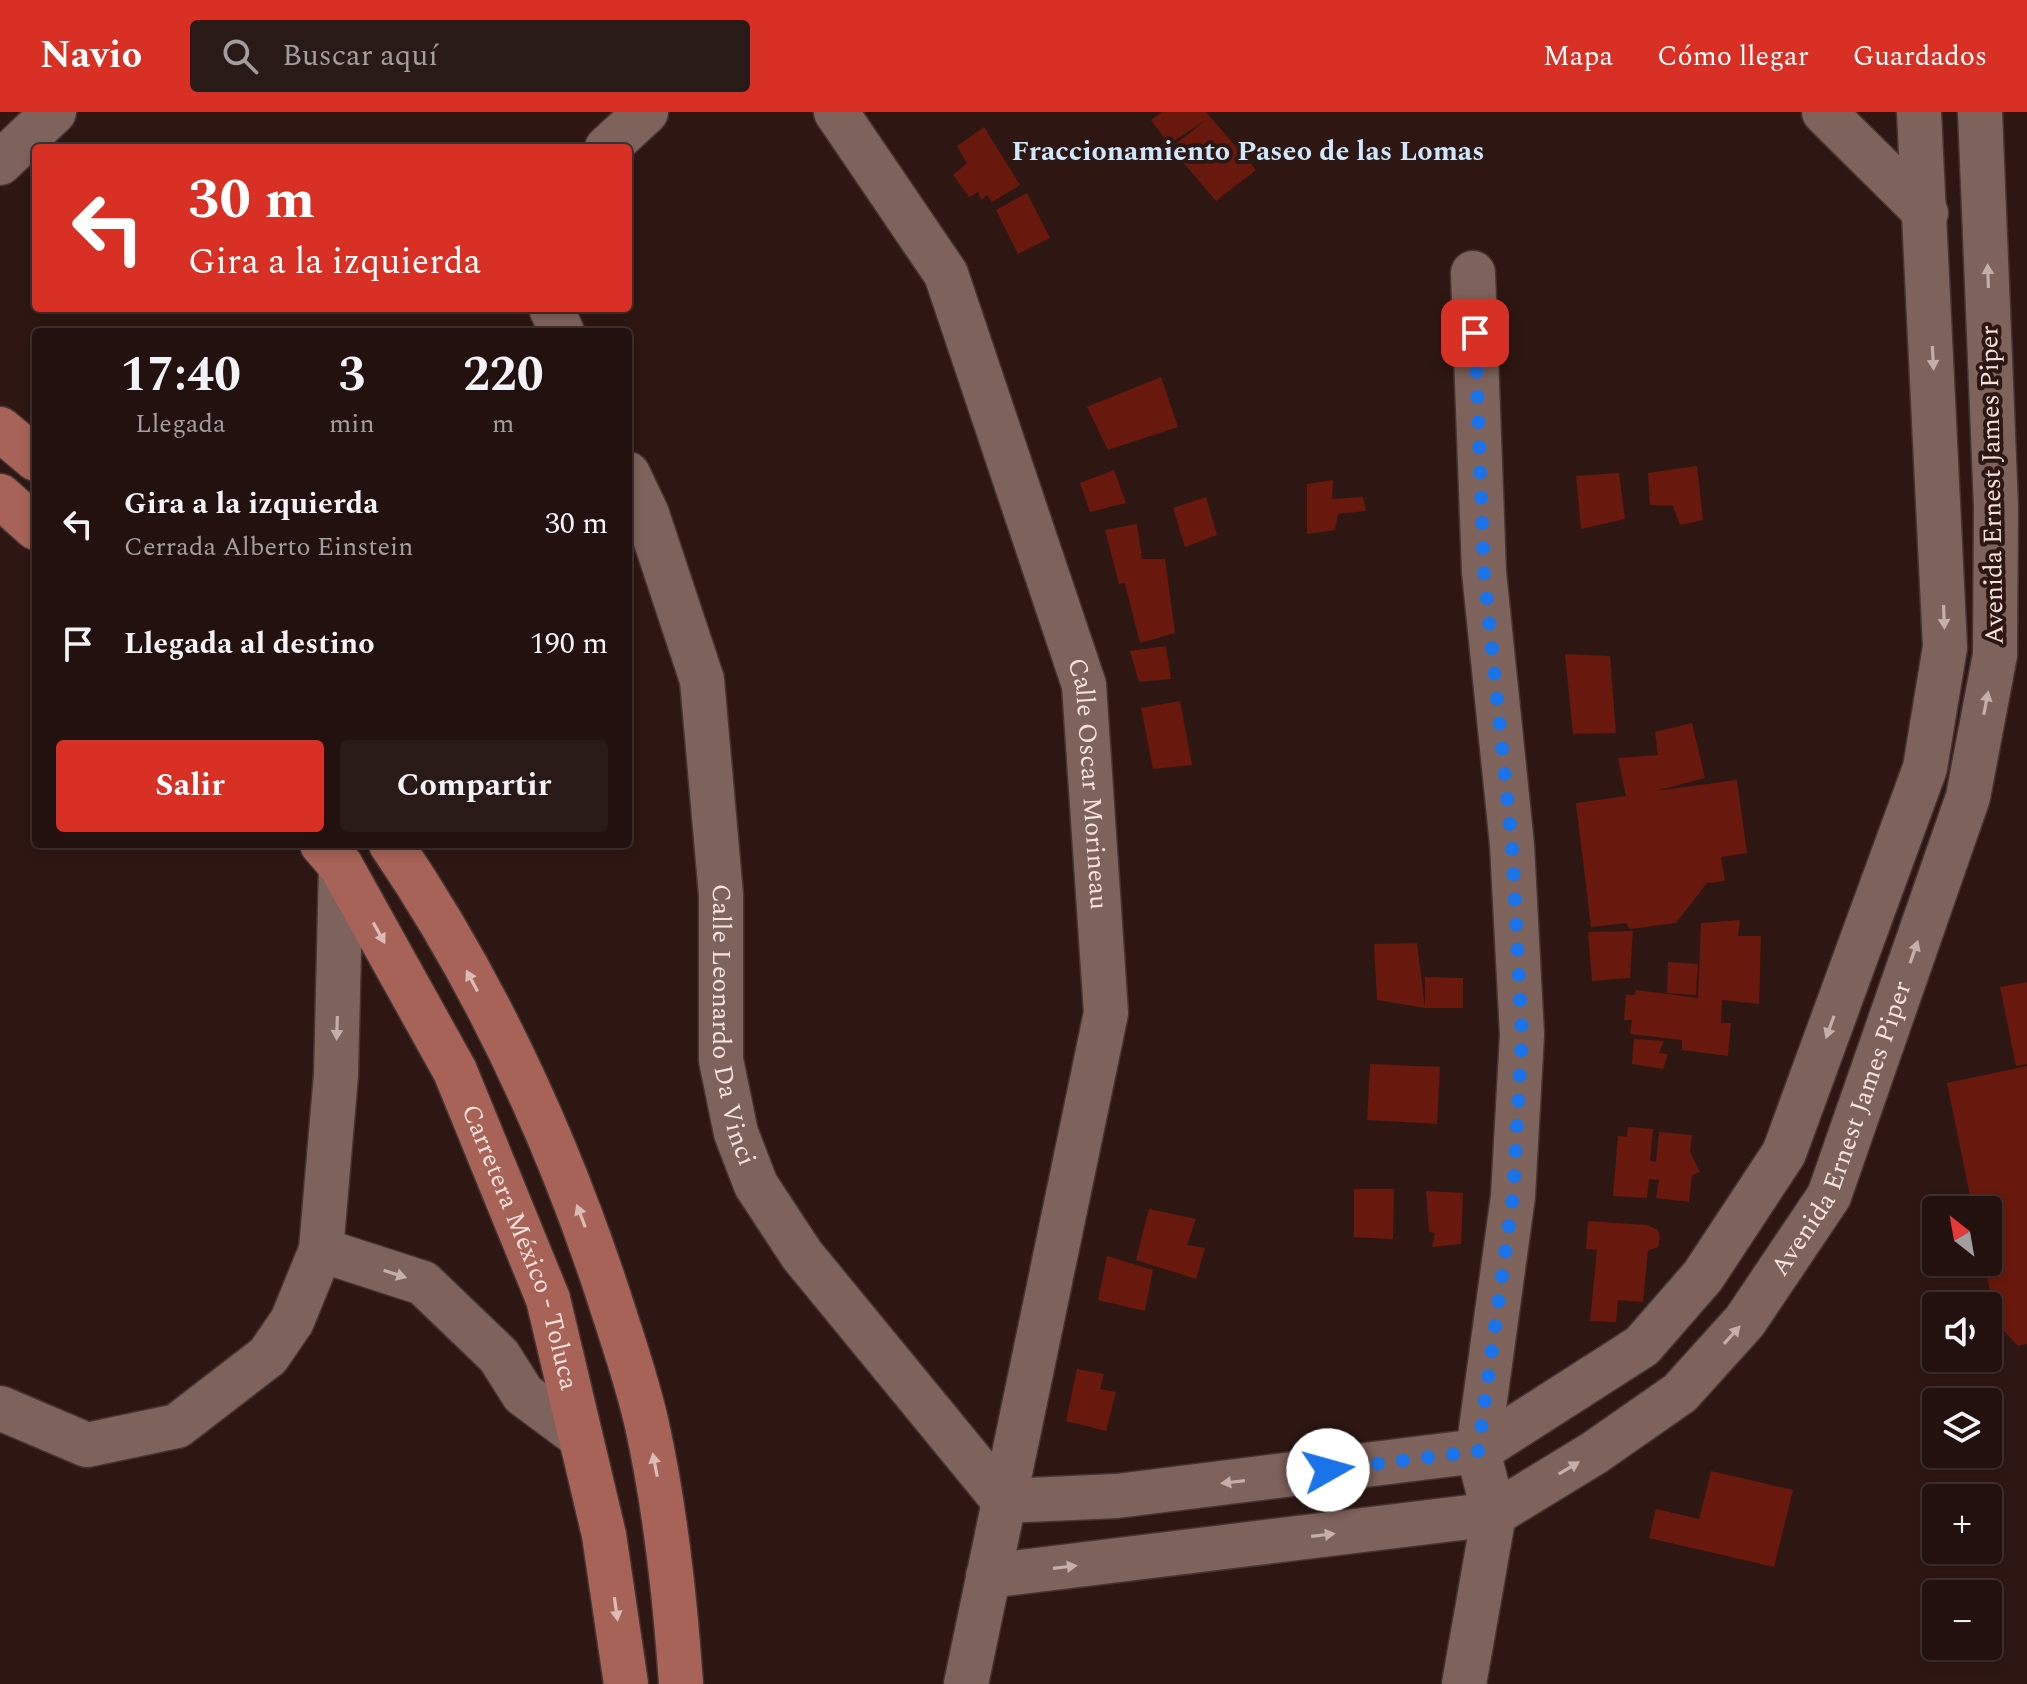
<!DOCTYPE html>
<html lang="es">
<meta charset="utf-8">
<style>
body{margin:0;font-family:Spectral,serif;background:#2a1a17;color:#f1f3f6;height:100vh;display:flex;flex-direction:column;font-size:30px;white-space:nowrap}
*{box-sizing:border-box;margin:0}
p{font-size:26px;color:#a29d9e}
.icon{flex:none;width:44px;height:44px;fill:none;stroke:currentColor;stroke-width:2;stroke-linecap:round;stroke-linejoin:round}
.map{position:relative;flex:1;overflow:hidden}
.drawer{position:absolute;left:32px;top:216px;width:600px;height:520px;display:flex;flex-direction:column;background:#22110e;border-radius:8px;box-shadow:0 4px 12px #0003,0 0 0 2px #3f312e}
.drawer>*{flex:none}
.banner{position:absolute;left:32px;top:32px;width:600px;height:168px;border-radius:8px;box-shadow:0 4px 12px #0003,0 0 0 2px #3f312e;background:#d93025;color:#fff;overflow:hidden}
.needle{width:52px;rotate:329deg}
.controls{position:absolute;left:1922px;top:1084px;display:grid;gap:16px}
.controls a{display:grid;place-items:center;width:80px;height:80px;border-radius:8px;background:#22110e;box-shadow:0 4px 12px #0003,0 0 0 2px #3f312e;font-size:40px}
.pin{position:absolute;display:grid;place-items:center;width:68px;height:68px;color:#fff;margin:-34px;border-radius:16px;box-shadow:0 4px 12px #0006}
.me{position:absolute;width:88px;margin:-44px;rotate:83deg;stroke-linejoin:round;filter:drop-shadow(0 0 6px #0008)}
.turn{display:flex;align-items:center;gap:28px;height:168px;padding:0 24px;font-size:36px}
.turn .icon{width:104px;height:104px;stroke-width:2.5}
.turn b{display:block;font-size:56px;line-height:68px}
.eta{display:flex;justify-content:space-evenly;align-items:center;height:136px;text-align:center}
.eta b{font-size:48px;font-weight:700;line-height:56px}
.button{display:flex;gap:16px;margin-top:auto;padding:16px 24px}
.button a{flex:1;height:92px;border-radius:8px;background:#d93025;color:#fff;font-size:32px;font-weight:700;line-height:92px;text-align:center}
.button a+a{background:#2a1a17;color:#f1f3f6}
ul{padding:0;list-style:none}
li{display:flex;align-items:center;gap:24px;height:120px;padding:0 24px}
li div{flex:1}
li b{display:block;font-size:30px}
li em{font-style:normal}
header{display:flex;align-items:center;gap:48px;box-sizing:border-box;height:112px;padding:0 40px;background:#d93025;color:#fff}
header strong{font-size:38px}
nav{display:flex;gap:44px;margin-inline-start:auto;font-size:28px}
.search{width:560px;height:72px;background:#2a1a17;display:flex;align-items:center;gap:20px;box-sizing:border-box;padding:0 28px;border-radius:8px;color:#a29d9e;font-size:30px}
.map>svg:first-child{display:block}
.building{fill:#68180d}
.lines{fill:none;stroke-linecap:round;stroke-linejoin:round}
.minor-casing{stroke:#463432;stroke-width:47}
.major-casing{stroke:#463432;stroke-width:47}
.minor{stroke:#7e625c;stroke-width:44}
.major{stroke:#a76357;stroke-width:44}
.oneway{fill:#c4afaa}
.oneway2{fill:#dcbcb6}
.route{stroke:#1a73e8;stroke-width:14;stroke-dasharray:0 25.2}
.labels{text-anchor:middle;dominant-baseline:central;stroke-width:8;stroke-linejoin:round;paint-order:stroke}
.street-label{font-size:26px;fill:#f3e2de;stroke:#2e1713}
.neighbourhood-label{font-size:28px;font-weight:bold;fill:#cde8fd;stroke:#2e1713}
</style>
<header>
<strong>Navio</strong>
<div class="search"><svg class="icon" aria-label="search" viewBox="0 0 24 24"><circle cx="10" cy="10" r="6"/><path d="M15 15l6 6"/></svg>Buscar aquí</div>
<nav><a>Mapa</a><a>Cómo llegar</a><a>Guardados</a></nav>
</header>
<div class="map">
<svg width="2027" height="1572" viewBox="0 0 2027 1572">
<rect width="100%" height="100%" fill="#2e1713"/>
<g class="building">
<polygon points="1162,0 1206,0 1256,58 1216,89 1171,36 1206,8 1169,32 1151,8"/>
<polygon points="984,15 1020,73 992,90 987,83 981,88 978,80 969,85 953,63 967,51 957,34"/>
<polygon points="1027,81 1050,126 1018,142 996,98"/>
<polygon points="1161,265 1178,315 1108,338 1087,295"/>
<polygon points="1697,354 1703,408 1680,413 1673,394 1650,393 1648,361"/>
<polygon points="1114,358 1126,391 1090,400 1080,371"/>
<polygon points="1619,361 1625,407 1581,417 1576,364"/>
<polygon points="1333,368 1332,387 1363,385 1366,399 1338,402 1335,418 1307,422 1307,372"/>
<polygon points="1206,385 1217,423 1185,435 1173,396"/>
<polygon points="1137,412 1142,447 1165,447 1175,521 1140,531 1125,471 1119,472 1105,418"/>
<polygon points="1166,534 1171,567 1139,570 1130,539"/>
<polygon points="1565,542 1610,544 1616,621 1573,622"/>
<polygon points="1180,589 1192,653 1153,657 1141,596"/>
<polygon points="1692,611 1705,666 1655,679 1737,668 1747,741 1721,745 1725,769 1707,771 1676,811 1630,817 1626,811 1591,815 1576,691 1626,684 1618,646 1658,643 1655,620"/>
<polygon points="1740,808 1738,824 1761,824 1759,892 1722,888 1721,911 1731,911 1728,944 1682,938 1682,928 1630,922 1632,908 1624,908 1626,883 1635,883 1636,878 1698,886 1701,811"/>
<polygon points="1633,819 1630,866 1592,869 1588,820"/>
<polygon points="1417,831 1425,896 1377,888 1374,832"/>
<polygon points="1668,850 1698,852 1696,883 1667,881"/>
<polygon points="1425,865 1463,866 1463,896 1425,896"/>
<polygon points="2027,870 2027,952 2016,954 2000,875"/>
<polygon points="1634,927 1664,929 1659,941 1668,942 1663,957 1632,952"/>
<polygon points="1370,952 1440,955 1437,1012 1367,1008"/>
<polygon points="2027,954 2027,1232 2018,1234 1996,1210 1984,1150 1988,1150 1988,1098 1973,1098 1947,971"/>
<polygon points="1628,1015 1653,1017 1650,1049 1656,1050 1659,1020 1692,1023 1690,1040 1700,1060 1692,1063 1689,1090 1656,1086 1659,1068 1649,1067 1647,1086 1613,1084 1618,1024 1627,1025"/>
<polygon points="1354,1077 1394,1077 1393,1127 1354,1125"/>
<polygon points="1426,1079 1463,1081 1461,1132 1432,1135 1435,1121 1429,1120"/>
<polygon points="1149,1097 1196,1107 1187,1133 1205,1136 1196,1167 1136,1148"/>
<polygon points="1588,1109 1647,1113 1658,1118 1660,1125 1658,1135 1648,1139 1643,1190 1618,1188 1616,1210 1590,1209 1597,1138 1586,1137"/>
<polygon points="1107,1144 1153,1158 1145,1199 1098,1188"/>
<polygon points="1077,1257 1104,1262 1100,1277 1116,1280 1106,1319 1066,1309"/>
<polygon points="1711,1359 1793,1378 1774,1455 1649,1426 1656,1397 1699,1407"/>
</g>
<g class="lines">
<defs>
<g id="minor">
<path id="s1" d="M836,0l110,162 138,411 22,328 -140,671"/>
<polyline points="1824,0 1926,101"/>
<polyline points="607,36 646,0"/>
<polyline points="0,51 54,0"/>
<polyline points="551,196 562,220"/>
<path id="s2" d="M628,362l19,40 55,166 19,215v165l15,73 20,52 46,70 202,246"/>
<polyline points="321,1138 423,1171 499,1244 523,1282 578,1323"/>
<polyline points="0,1296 87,1333 177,1314 268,1244 292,1209 321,1138 336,963 341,754"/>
<polyline points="1004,1389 1117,1384 1478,1339 1642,1234 1703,1164 1784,1041 1925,656 1945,535 1919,0"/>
<path id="s3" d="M988,1464l506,-62 100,-61 86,-60 65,-72 84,-125 139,-399 27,-142 1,-148 -16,-395"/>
<polyline points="1464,1572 1494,1402 1478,1339 1513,1084 1522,923 1512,733 1484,460 1473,161"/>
</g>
<g id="major">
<polyline points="0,317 36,347"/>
<polyline points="0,384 36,416"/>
<path id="s4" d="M322,732l19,22 114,205 93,228 56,236 22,149"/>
<path d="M391,732c93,137 164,290 216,447 14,44 30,89 40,134 19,86 28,172 34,259"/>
</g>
</defs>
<use href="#minor" class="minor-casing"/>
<use href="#major" class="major-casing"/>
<use href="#minor" class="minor"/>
<use href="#major" class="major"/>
</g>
<defs><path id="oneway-solid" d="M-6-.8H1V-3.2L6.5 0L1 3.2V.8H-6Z" transform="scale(2)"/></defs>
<g class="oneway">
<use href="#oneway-solid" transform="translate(1988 164) rotate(-92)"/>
<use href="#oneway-solid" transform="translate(1933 246) rotate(87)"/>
<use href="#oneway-solid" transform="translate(1944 505) rotate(88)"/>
<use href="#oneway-solid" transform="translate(1986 591) rotate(-79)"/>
<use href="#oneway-solid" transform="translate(1914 840) rotate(-71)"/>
<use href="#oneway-solid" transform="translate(1830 915) rotate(110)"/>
<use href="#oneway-solid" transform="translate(337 916) rotate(92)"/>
<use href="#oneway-solid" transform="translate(395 1162) rotate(18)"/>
<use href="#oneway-solid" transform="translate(1732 1223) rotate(-48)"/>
<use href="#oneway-solid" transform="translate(1569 1356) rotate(-31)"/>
<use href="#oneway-solid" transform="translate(1233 1370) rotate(173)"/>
<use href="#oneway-solid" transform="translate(1323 1423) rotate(-7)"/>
<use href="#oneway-solid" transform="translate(1065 1455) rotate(-7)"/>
</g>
<g class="oneway2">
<use href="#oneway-solid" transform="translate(379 821) rotate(61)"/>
<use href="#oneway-solid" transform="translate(472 869) rotate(-118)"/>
<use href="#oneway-solid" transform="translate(581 1104) rotate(-111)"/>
<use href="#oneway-solid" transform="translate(655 1353) rotate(-101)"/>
<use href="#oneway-solid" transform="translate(616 1497) rotate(82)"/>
</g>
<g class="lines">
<polyline class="route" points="1328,1358 1478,1339 1513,1084 1522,923 1512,733 1484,460 1475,221"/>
</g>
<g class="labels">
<g class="street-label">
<text transform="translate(1992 373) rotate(-91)">Avenida Ernest James Piper</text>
<text stroke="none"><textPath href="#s1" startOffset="728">Calle Oscar Morineau</textPath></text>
<text stroke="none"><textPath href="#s2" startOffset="566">Calle Leonardo Da Vinci</textPath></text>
<text stroke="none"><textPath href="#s3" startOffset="1046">Avenida Ernest James Piper</textPath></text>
<text stroke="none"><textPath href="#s4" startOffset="452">Carretera México - Toluca</textPath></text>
</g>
<g class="neighbourhood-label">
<text x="1248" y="39">Fraccionamiento Paseo de las Lomas</text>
</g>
</g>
</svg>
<div class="controls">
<a><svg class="needle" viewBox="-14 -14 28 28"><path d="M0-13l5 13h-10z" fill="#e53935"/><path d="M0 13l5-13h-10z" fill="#a29d9e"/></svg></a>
<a><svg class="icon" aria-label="sound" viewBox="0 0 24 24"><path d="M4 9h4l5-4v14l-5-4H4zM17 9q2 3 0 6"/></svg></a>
<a><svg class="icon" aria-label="layers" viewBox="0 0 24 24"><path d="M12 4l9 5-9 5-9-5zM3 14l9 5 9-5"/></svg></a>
<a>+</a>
<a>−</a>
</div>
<div class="pin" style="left:1475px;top:221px;background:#d93025"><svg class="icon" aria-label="arrive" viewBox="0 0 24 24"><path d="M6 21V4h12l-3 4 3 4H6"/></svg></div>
<svg class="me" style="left:1328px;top:1358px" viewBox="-20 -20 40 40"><circle r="19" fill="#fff"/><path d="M0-13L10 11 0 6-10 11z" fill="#1a73e8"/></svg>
<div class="banner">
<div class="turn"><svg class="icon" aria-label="left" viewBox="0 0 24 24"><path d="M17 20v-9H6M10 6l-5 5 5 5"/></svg><div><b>30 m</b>Gira a la izquierda</div></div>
</div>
<section class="drawer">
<div class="eta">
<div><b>17:40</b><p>Llegada</p></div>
<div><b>3</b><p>min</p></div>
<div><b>220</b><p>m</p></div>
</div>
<ul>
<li><svg class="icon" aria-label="left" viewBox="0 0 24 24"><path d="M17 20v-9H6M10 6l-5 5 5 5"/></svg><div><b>Gira a la izquierda</b><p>Cerrada Alberto Einstein</p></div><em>30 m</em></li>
<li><svg class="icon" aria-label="arrive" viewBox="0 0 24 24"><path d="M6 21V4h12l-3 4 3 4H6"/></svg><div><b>Llegada al destino</b></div><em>190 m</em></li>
</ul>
<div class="button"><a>Salir</a><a>Compartir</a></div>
</section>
</div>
